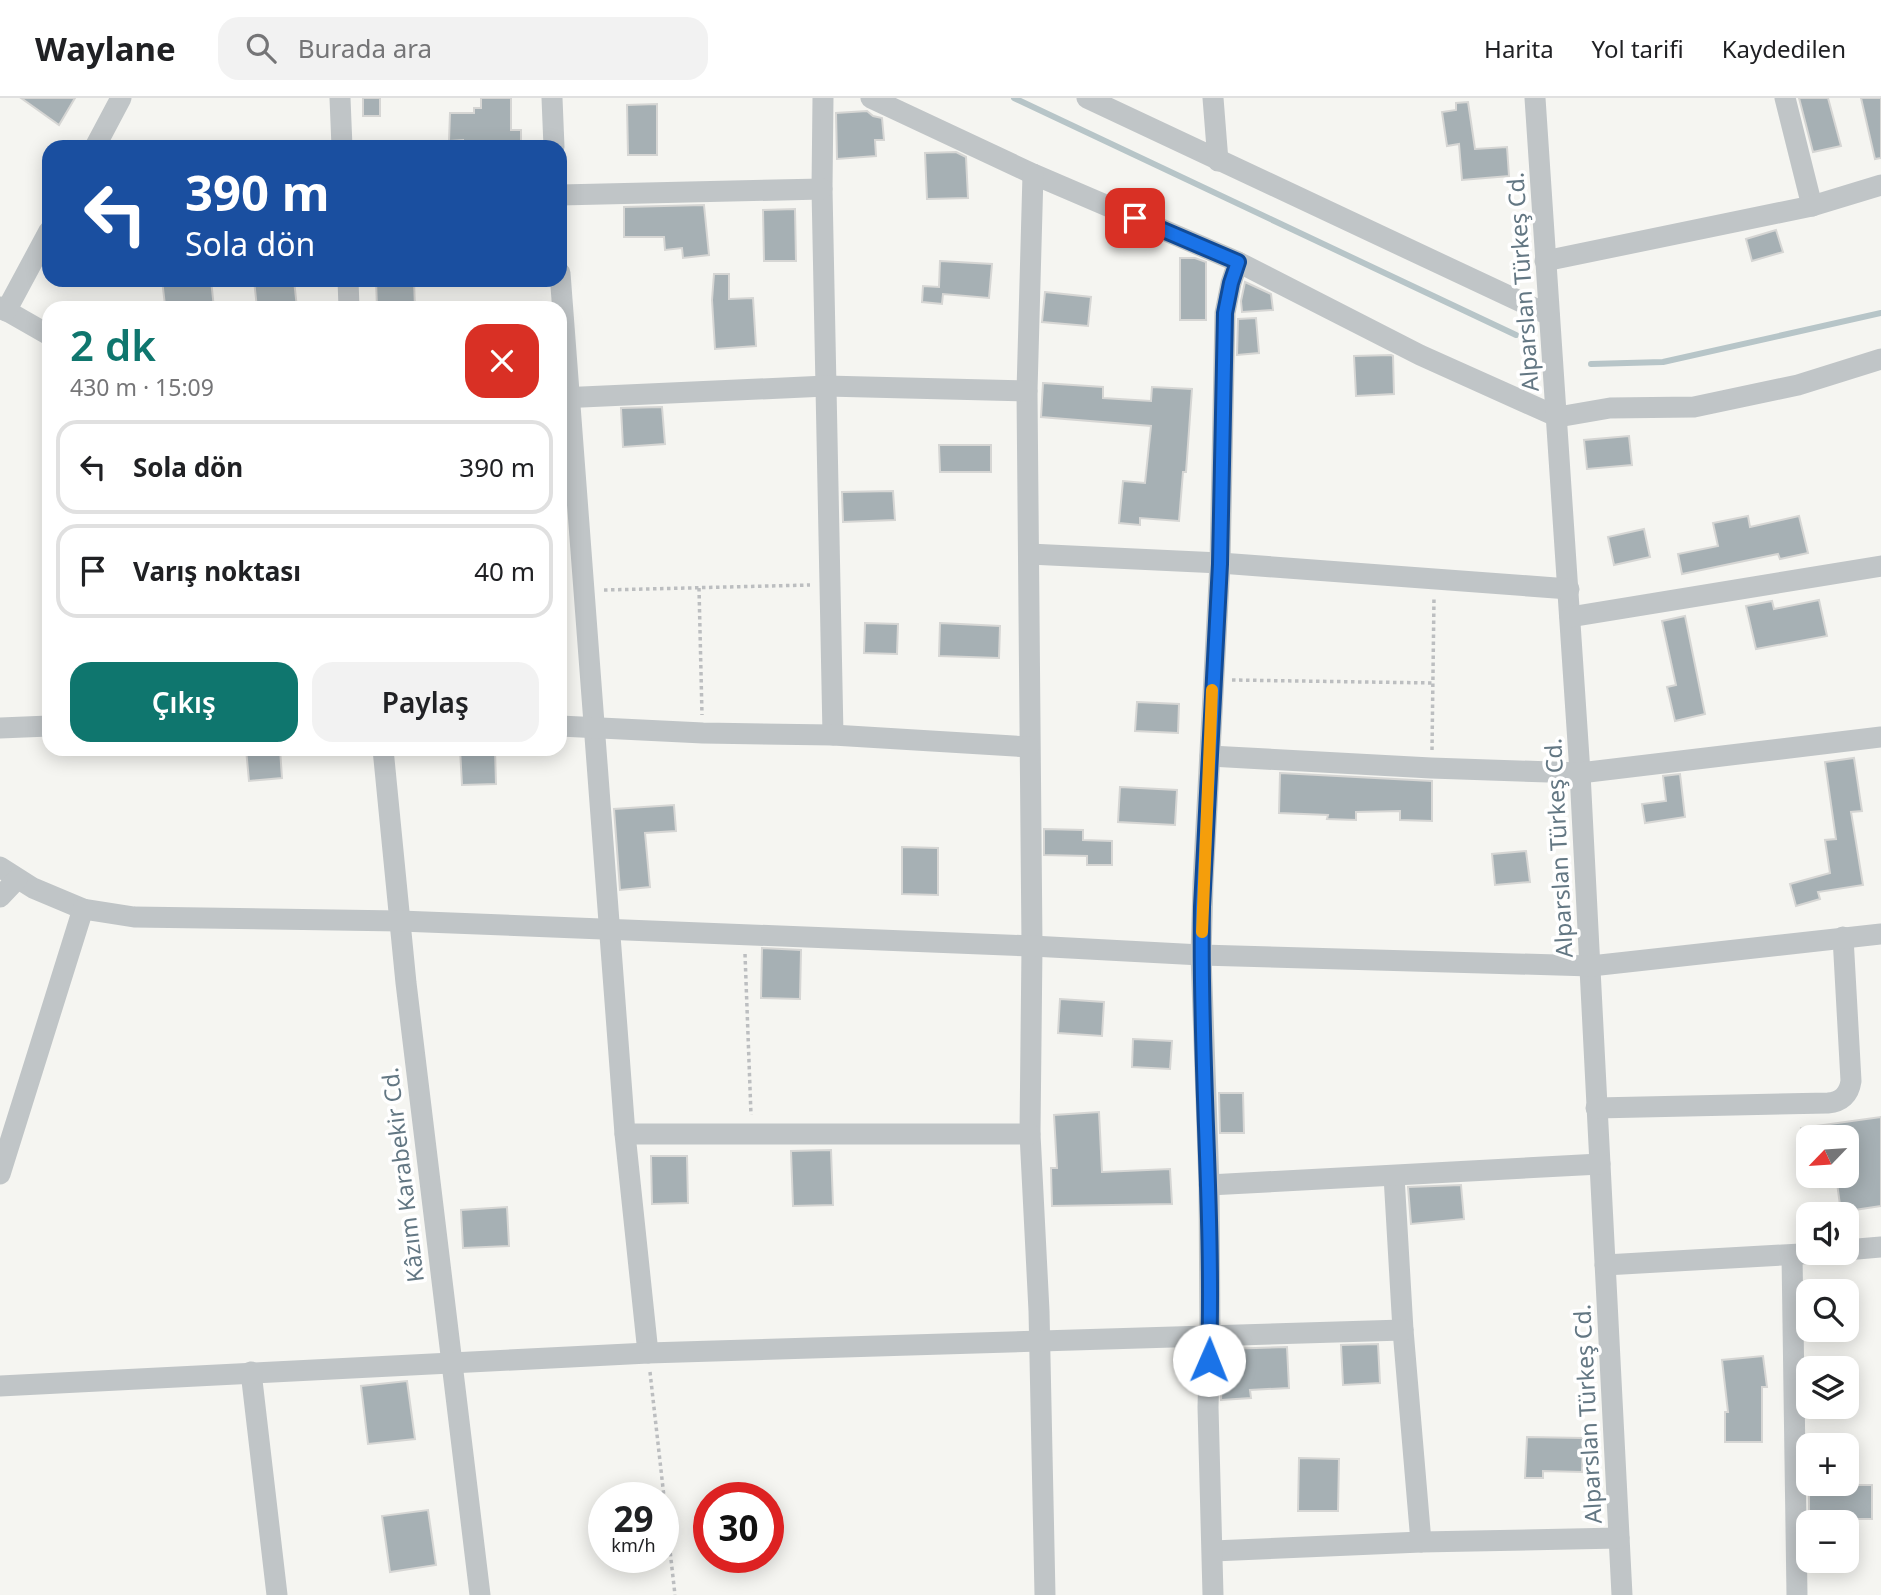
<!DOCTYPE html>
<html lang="tr">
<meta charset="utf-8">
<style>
body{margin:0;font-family:"Noto Sans",sans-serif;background:#f2f2f2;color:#202124;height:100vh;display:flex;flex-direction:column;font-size:26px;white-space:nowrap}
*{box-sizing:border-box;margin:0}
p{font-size:23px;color:#757577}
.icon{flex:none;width:38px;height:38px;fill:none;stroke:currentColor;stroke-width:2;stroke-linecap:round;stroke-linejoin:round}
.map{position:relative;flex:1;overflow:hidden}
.sheet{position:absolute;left:42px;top:203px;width:525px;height:455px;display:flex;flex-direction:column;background:#fff;border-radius:21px;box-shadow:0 4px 18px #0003}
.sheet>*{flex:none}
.top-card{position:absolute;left:42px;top:42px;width:525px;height:147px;border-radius:21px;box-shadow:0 4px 18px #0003;background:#1a4fa0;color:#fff;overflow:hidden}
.needle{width:46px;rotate:245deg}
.buttons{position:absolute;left:1796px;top:1027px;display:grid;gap:14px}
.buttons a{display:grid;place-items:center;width:63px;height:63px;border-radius:14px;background:#fff;box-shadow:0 4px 18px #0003;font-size:35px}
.speed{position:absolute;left:588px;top:1384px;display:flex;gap:14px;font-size:35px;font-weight:700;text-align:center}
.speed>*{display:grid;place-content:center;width:91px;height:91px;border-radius:50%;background:#fff;box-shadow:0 4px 18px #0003;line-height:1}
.speed small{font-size:18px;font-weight:400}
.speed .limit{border:10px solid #d22;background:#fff;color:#111}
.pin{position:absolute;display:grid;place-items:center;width:60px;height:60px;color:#fff;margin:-30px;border-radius:14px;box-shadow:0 4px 10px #0006}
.me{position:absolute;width:77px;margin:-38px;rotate:1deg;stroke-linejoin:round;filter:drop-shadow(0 0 5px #0008)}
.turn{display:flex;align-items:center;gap:24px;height:147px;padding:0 28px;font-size:32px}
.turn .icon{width:91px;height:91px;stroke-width:2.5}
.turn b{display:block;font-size:49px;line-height:60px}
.round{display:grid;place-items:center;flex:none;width:74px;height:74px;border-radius:21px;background:#f2f2f2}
.overview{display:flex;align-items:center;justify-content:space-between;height:119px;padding:0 28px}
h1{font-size:42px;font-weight:600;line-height:52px;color:#0f766e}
.cta{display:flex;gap:14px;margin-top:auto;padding:14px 28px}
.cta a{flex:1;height:80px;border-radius:21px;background:#0f766e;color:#fff;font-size:28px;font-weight:600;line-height:80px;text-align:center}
.cta a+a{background:#f2f2f2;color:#202124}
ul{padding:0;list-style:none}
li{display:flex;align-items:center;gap:21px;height:94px;margin:0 14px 10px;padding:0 14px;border:4px solid #e0e0e0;border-radius:21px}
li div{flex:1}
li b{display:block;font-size:26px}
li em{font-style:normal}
header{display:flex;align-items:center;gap:42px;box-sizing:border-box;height:98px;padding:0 35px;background:#fff;border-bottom:2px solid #e0e0e0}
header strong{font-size:33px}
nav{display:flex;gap:38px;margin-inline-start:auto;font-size:24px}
.search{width:490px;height:63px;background:#f2f2f2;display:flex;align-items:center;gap:18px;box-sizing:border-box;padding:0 24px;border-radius:21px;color:#757577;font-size:26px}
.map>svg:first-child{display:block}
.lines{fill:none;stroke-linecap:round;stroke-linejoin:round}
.stream{stroke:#b7c5c8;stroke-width:6}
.building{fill:#a6b0b4;stroke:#d6d6d4;stroke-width:2}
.path{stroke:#bcbec0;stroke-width:3.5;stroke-dasharray:3.5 3.5;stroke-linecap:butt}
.minor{stroke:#c0c5c7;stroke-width:21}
.route-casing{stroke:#114b97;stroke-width:18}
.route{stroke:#1a73e8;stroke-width:12}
.slow{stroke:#f59e0b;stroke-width:12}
.labels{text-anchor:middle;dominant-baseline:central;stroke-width:7;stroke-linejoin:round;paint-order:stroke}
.street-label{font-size:23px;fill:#637783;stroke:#fff}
</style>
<header>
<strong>Waylane</strong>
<div class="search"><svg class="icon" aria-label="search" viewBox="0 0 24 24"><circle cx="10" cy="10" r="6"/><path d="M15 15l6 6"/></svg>Burada ara</div>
<nav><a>Harita</a><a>Yol tarifi</a><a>Kaydedilen</a></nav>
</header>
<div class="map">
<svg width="1881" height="1497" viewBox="0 0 1881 1497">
<rect width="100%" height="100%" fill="#f5f5f1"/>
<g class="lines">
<g class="stream">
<polyline points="1014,0 1516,237"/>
<polyline points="1591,266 1663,264 1881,215"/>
</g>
</g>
<g class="building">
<polygon points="21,0 75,0 59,27"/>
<rect x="363" y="0" width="17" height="18"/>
<polygon points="481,0 511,0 511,32 521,32 521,49 463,49 463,42 449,43 450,15 474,15 474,10 481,10"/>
<polygon points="1799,0 1828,0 1841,48 1813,54"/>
<polygon points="1861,0 1881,0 1881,60 1875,61"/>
<polygon points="1468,4 1475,51 1507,49 1509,78 1462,82 1459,46 1447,48 1442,14 1456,12 1456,5"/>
<polygon points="657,6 657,57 628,57 627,7"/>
<polygon points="867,13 873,18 882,20 884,42 875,42 876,58 837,61 836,15"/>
<polygon points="956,54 966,59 968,100 927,101 925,55"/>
<polygon points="704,107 709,157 683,160 682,150 665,152 664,139 624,139 624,109"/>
<polygon points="795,111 796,163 764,163 763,112"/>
<polygon points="1776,132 1783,154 1752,163 1746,141"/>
<polygon points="1180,160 1195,160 1206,164 1206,222 1180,222"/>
<polygon points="940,163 992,166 989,200 943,196 942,206 922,204 923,188 939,189"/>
<polygon points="714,176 729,176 729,201 753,200 756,248 715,251 712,202"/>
<polygon points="162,182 211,182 214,210 191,210 190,205 165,207"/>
<polygon points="254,182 294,182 297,210 257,210"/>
<polygon points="376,182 414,182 415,210 377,210"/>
<polygon points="1245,184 1271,196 1273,212 1242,214 1241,203"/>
<polygon points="1045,194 1091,199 1088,228 1042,224"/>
<polygon points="1256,220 1259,255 1237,257 1238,221"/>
<polygon points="1391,257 1393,258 1394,296 1356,298 1354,258"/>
<polygon points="1043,285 1103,289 1103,300 1151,303 1152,289 1192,291 1186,374 1183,374 1179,423 1140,420 1140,427 1119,425 1123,383 1145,385 1151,328 1041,319"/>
<polygon points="662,309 665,346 623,349 621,310"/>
<polygon points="1629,338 1632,367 1587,371 1584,342"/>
<polygon points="939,347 991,347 991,374 940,374"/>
<polygon points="893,393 895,422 843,424 842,394"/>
<polygon points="1748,418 1750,429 1799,418 1808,455 1780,461 1778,456 1682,476 1678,456 1718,448 1713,425"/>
<polygon points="1644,431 1650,459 1614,467 1608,439"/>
<polygon points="1819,502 1827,538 1756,551 1746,508 1772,503 1774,511"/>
<polygon points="1685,518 1705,616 1675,623 1667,589 1676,587 1662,523"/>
<polygon points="865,525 898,526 897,556 864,555"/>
<polygon points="940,525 1000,528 999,560 939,558"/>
<polygon points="1137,604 1179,606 1178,635 1135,633"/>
<polygon points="246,651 280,651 282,680 249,683"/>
<polygon points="460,651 495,651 496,686 462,687"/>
<polygon points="1854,660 1862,713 1851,714 1863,787 1818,794 1820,801 1796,808 1790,786 1830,775 1825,742 1836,741 1825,664"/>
<polygon points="1280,675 1432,683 1432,723 1400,722 1400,713 1356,714 1356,722 1327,721 1328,717 1279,715"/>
<polygon points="1680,676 1685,719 1645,725 1642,706 1666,703 1663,678"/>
<polygon points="1120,689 1177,692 1175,727 1118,724"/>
<polygon points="674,707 676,733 645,735 650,789 620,792 614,711"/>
<polygon points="1044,731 1083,732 1083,742 1112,743 1112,767 1087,767 1087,758 1044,757"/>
<polygon points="902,749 938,750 938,797 902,796"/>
<polygon points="1526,753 1530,784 1495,787 1492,756"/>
<polygon points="762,850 801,852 800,901 761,900"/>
<polygon points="1060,901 1104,904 1102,938 1058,935"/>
<polygon points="1133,941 1172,943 1170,971 1132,969"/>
<polygon points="1219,995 1243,995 1244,1035 1220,1035"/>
<polygon points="1099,1014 1102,1074 1170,1071 1172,1106 1052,1108 1051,1070 1057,1070 1054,1017"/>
<polygon points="1881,1019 1881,1108 1841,1114 1836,1078 1846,1078 1846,1040 1802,1040 1801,1030"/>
<polygon points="831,1052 833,1107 793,1108 791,1053"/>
<polygon points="651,1058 687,1058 688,1105 652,1106"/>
<polygon points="1461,1087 1464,1121 1411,1126 1408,1089"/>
<polygon points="507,1109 509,1148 463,1150 461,1112"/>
<polygon points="1378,1246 1380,1285 1343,1287 1341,1247"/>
<polygon points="1287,1249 1289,1290 1250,1292 1251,1300 1221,1302 1223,1251"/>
<polygon points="1763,1258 1767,1289 1762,1289 1762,1344 1725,1344 1725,1314 1728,1314 1722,1262"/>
<polygon points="407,1283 415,1341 368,1346 361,1288"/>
<polygon points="1527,1339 1583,1340 1582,1374 1543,1373 1543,1380 1525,1380"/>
<polygon points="1299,1360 1339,1361 1338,1413 1298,1413"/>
<rect x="1809" y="1387" width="63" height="34"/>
<polygon points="428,1412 436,1467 390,1474 382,1418"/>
</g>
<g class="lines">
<g class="path">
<polyline points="699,490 702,617"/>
<polyline points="604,492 810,487"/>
<polyline points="1232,582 1433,585"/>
<polyline points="1432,652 1434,499"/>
<polyline points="745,856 751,1017"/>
<polyline points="650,1274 675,1497"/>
</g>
<g class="minor">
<polyline points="340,0 342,49"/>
<polyline points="552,0 554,49"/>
<polyline points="823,0 822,91 833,637"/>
<polyline points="871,0 1033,76 1238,164 1420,257 1558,319 1610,310 1694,309 1798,287 1881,261"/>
<polyline points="1087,0 1549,217"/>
<polyline points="1213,0 1218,63"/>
<polyline points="1535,0 1580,675 1622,1497"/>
<polyline points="1785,0 1812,108"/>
<polyline points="95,49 121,0"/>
<polyline points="1033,76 1027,293 1032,848 1030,1036 1039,1213 1045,1497"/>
<polyline points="560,97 822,91"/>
<polyline points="1545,163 1812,108 1881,87"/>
<polyline points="560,175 625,1036 648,1255"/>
<polyline points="348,182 349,210"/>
<polyline points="0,209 49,237"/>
<polyline points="6,213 49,133"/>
<polyline points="560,300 826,288 1027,293"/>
<polyline points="1029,456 1220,465 1569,491"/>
<polyline points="1570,519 1881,468"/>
<polyline points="560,628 703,635 833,637 1029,649"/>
<polyline points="0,630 49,628"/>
<polyline points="383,651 406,885 480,1497"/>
<polyline points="1210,658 1431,670 1580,675 1881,639"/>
<polyline points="0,769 33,790 83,811"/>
<polyline points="0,799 17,781"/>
<path d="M1596,1010l232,-5c13,-1 21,-8 23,-22l-8,-144"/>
<polyline points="625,1036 1030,1036"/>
<polyline points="0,1076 83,811 134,819 400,823 1032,848 1201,857 1591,868 1881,836"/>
<polyline points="1394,1078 1403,1232 1421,1444"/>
<polyline points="1209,1087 1600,1066"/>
<polyline points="1846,1152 1881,1149"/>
<polyline points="1792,1157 1797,1497"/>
<polyline points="1605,1167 1818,1155"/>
<polyline points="251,1274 277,1497"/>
<polyline points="0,1288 648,1255 1403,1232"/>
<polyline points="1213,1453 1421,1444 1619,1440"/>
<polyline points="1213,1497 1208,1309 1210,1238 1209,1087 1201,857 1203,785 1220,465 1225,215 1231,185 1238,164"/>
</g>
</g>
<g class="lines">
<defs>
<path id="route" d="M1135,120l103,44 -7,21 -6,30 -5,251 -18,343c-3,151 12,302 7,453"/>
</defs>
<use href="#route" class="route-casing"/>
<use href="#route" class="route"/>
<polyline class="slow" points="1202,834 1212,592"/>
</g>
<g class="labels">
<g class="street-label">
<text transform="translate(1522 184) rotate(-94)">Alparslan Türkeş Cd.</text>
<text transform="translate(1558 750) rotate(-93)">Alparslan Türkeş Cd.</text>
<text transform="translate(402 1077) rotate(-97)">Kâzım Karabekir Cd.</text>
<text transform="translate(1587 1316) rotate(-93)">Alparslan Türkeş Cd.</text>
</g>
</g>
</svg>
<div class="buttons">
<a><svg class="needle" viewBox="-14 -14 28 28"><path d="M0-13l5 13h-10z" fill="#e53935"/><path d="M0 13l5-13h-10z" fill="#757577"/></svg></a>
<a><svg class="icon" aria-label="sound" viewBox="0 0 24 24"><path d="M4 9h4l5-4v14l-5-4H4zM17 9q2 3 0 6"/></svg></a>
<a><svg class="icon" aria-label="search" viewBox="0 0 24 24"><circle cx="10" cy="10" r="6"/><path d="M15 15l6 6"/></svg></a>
<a><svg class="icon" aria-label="layers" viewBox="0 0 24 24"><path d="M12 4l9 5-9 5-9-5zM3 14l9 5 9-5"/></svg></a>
<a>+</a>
<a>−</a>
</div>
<div class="speed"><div>29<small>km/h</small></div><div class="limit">30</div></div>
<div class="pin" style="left:1135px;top:120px;background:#d93025"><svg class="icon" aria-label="arrive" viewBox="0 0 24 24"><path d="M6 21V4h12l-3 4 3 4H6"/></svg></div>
<svg class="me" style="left:1209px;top:1262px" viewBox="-20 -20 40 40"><circle r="19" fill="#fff"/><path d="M0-13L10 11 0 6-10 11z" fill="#1a73e8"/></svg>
<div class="top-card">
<div class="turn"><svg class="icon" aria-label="left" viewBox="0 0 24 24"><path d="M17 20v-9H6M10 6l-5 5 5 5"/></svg><div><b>390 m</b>Sola dön</div></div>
</div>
<section class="sheet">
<div class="overview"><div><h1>2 dk</h1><p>430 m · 15:09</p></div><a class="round" style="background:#d93025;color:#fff"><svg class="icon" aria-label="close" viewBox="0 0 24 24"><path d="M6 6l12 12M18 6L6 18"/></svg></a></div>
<ul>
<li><svg class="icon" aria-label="left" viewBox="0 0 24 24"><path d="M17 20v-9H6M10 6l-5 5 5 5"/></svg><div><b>Sola dön</b></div><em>390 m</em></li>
<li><svg class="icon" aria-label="arrive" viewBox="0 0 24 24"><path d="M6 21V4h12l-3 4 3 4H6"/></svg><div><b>Varış noktası</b></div><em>40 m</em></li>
</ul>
<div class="cta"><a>Çıkış</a><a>Paylaş</a></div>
</section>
</div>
